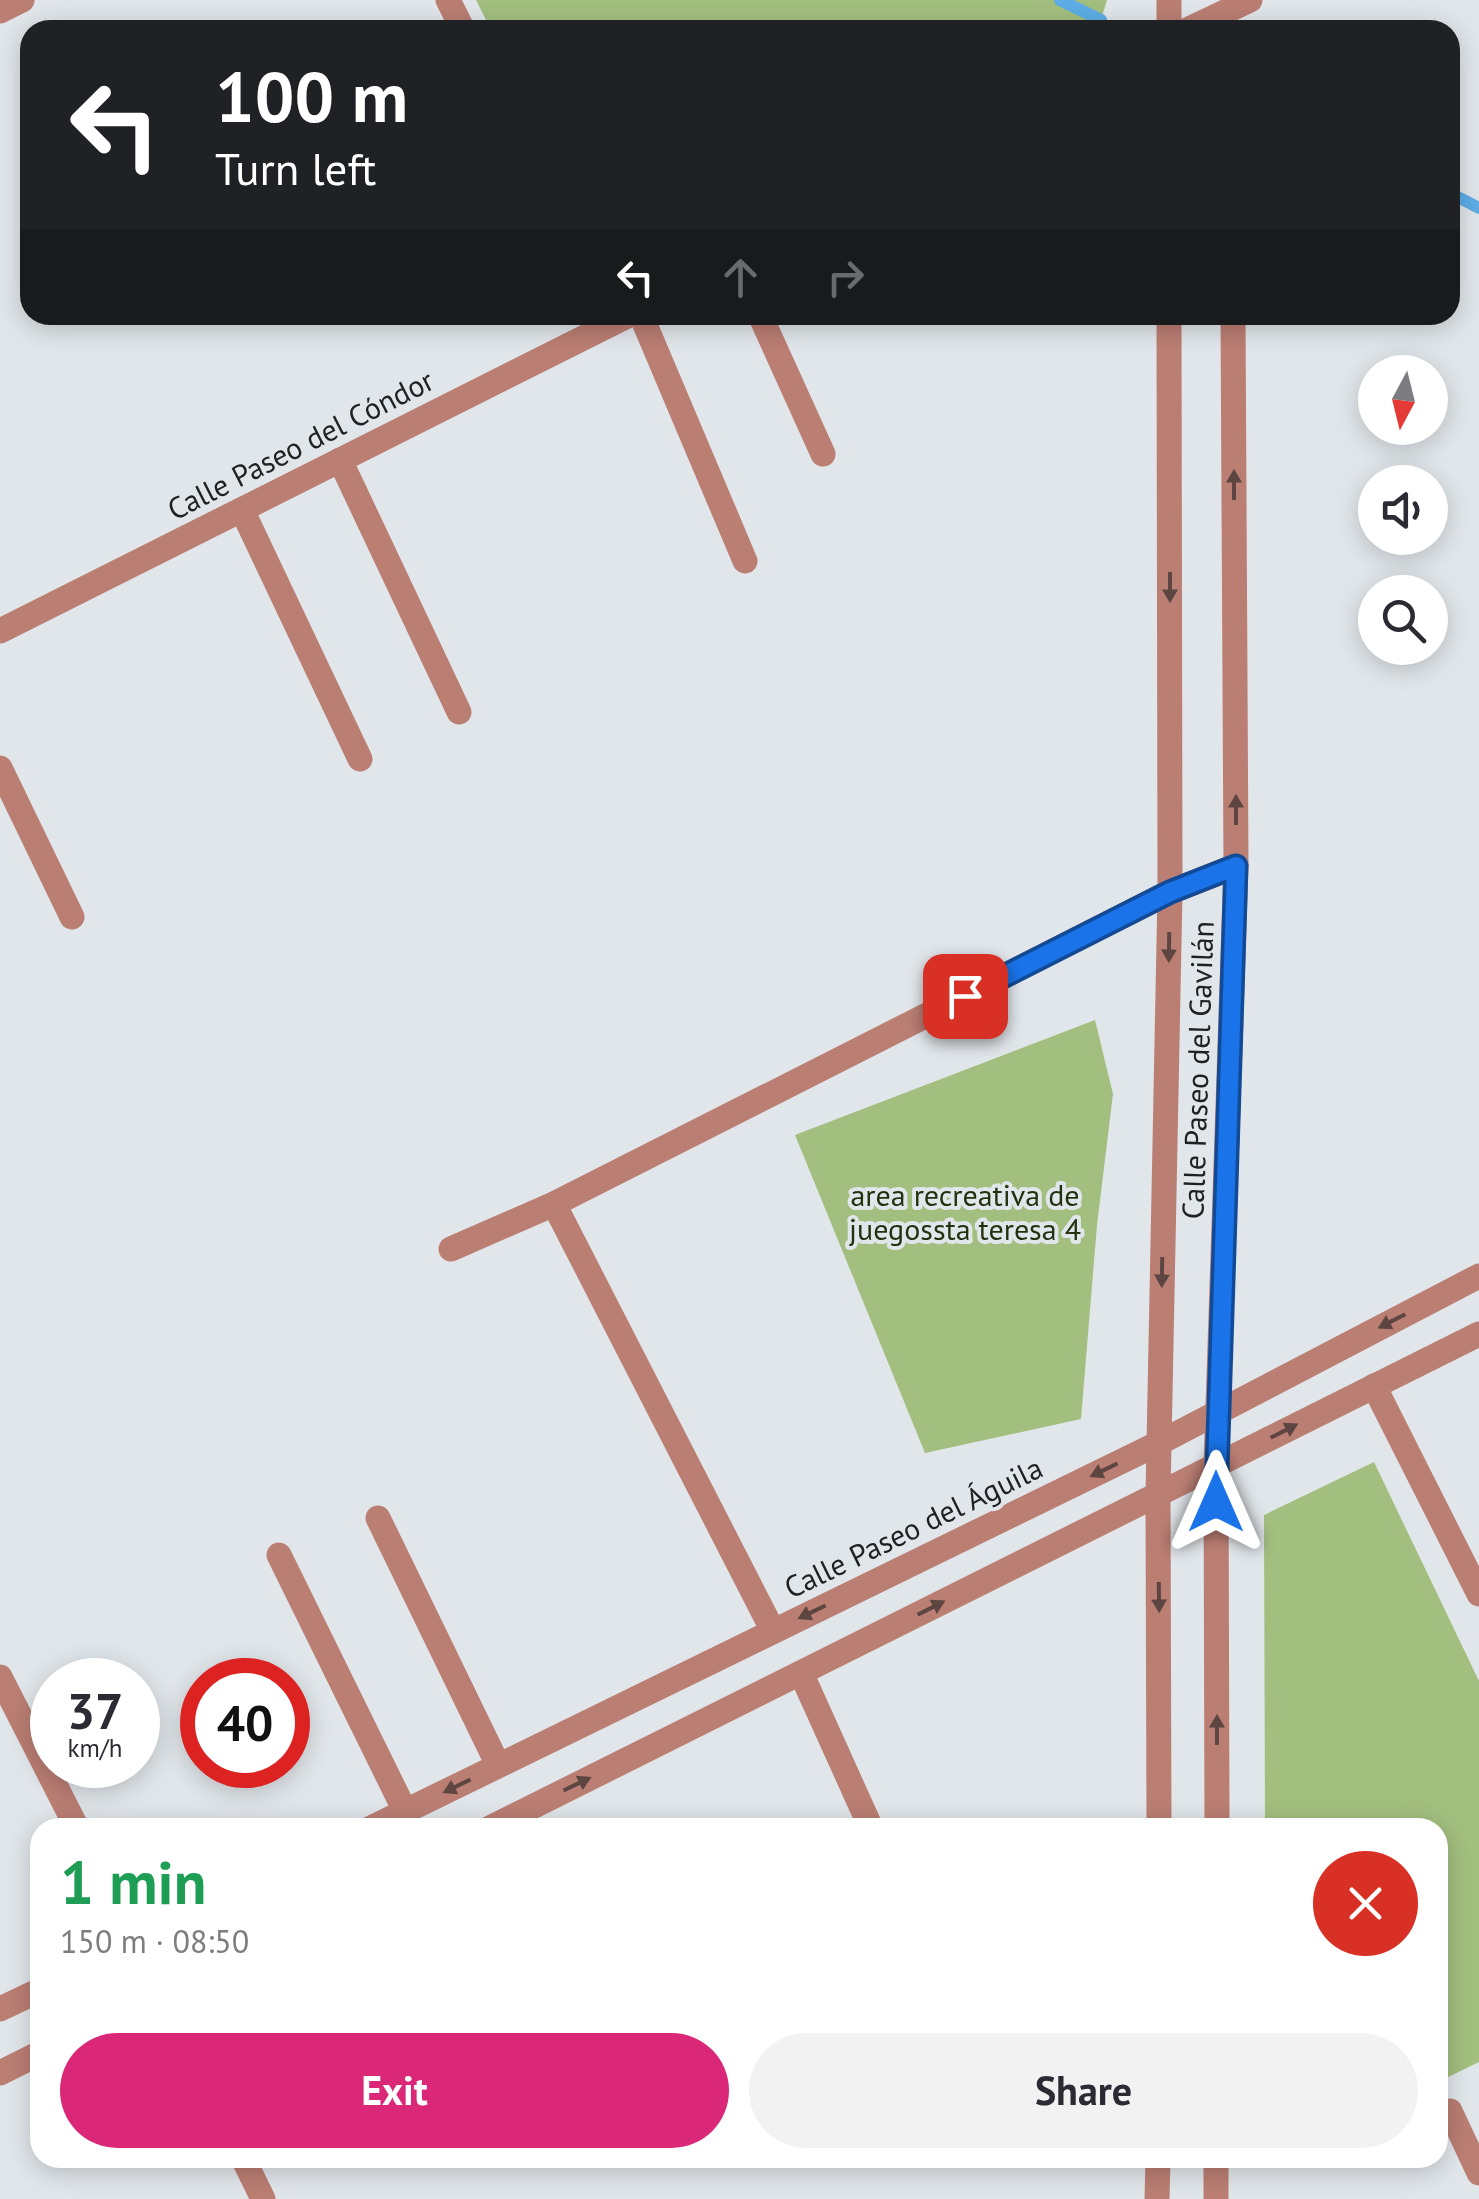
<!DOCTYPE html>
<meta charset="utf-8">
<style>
body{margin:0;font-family:"PT Sans",sans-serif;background:#f2f2f3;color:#2b2b33;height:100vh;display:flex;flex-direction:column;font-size:38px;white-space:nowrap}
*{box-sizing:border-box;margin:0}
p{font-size:32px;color:#7c7c81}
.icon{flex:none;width:55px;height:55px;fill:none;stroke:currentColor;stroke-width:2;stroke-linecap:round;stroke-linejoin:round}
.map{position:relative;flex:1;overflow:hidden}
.drawer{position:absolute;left:30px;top:1818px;width:1418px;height:350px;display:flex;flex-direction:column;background:#fff;border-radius:30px;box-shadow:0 5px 25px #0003}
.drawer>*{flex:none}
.banner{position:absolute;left:20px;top:20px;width:1440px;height:305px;border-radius:30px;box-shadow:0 5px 25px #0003;background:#202124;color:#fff;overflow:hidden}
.needle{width:65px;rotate:187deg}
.buttons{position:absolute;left:1358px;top:355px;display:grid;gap:20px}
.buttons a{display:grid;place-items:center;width:90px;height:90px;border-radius:50%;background:#fff;box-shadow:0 5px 25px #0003;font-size:50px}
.speed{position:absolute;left:30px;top:1658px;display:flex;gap:20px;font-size:50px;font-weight:700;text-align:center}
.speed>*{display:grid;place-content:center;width:130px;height:130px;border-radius:50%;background:#fff;box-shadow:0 5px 25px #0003;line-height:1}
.speed small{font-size:25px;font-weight:400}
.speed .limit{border:15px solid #d22;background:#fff;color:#111}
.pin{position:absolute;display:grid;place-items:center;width:85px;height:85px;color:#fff;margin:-42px;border-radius:20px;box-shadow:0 5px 15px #0006}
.me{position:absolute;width:110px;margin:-55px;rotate:0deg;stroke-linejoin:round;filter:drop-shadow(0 0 8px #0008)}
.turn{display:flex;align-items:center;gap:35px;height:210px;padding:0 30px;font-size:45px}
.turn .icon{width:130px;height:130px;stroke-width:2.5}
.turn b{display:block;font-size:70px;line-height:85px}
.lanes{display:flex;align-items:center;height:95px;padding:0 30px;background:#0003;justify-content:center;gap:50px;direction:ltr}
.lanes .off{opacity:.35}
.round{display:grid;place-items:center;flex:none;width:105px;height:105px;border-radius:52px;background:#f2f2f3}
.summary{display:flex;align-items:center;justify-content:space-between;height:170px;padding:0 30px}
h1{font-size:60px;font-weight:700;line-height:75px;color:#1e9e55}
.action{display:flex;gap:20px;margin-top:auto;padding:20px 30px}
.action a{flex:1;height:115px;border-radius:60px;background:#db2777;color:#fff;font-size:40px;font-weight:700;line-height:115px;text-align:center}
.action a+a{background:#f2f2f3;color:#2b2b33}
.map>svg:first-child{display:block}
.green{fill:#a3bf7f}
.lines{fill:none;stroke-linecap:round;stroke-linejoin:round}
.stream{stroke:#5dade6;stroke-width:12}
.minor{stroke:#bb7e73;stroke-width:25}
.oneway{fill:#5d4642}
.route-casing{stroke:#114b97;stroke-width:25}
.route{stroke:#1a73e8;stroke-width:18}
.labels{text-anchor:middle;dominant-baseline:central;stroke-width:8;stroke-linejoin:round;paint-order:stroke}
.street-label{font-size:30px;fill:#1e2021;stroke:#e1e6ea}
.park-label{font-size:30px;fill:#24310f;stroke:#e1e6ea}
</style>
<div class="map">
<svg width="1479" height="2199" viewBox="0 0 1479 2199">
<rect width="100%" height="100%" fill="#e1e6ea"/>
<g class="green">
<polygon points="476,0 1107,0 1101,20 1081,30 491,30"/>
<polygon points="1095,1020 1113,1094 1097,1225 1081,1419 925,1453 795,1135"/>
<polygon points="1374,1462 1479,1681 1479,2062 1438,2082 1438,1828 1265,1827 1264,1515"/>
</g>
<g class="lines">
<g class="stream">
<polyline points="1060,0 1101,20"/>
<polyline points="1450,193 1479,208"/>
</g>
<g class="minor">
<polyline points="448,0 463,30"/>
<polyline points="0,11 22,0"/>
<polyline points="1169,30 1169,0"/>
<polyline points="1187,30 1250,0"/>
<polyline points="641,315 745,561"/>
<polyline points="760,315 823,454"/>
<polyline points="340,460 459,712"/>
<polyline points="242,510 360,759"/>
<polyline points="0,631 629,315"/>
<polyline points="0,768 72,917"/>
<polyline points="554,1204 773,1631"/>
<polyline points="451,1249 554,1204 1170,892 1236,866"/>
<polyline points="1374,1386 1479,1594"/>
<polyline points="378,1518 498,1765"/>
<polyline points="279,1555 405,1811"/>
<polyline points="801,1673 871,1828"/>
<polyline points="0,1677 77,1828"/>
<polyline points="371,1828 1159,1443 1479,1276"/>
<polyline points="490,1828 1479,1334"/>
<polyline points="1159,1828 1158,1495 1170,892 1169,315"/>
<polyline points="1217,1828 1216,1465 1236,866 1233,315"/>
<polyline points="0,2009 40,1990"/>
<polyline points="0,2073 40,2053"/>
<polyline points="1450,2111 1479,2173"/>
<polyline points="243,2158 263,2199"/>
<polyline points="1157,2199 1158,2158"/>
<polyline points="1216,2199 1216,2158"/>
</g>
</g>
<defs><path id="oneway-solid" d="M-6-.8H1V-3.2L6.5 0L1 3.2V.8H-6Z" transform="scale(2.5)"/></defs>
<g class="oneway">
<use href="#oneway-solid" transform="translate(1234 485) rotate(-90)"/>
<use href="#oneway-solid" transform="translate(1170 587) rotate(90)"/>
<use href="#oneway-solid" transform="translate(1236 810) rotate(-90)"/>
<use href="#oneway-solid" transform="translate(1169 947) rotate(91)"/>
<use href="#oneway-solid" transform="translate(1162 1272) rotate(91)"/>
<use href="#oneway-solid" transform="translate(1392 1321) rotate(153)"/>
<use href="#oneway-solid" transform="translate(1284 1431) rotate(-27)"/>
<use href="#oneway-solid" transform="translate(1104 1470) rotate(154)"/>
<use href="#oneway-solid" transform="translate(1159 1597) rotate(89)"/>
<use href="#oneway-solid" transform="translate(931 1608) rotate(-27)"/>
<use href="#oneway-solid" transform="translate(812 1612) rotate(154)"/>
<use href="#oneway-solid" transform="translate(1217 1730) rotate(-90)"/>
<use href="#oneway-solid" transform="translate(577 1784) rotate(-26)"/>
<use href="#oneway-solid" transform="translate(457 1786) rotate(154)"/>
</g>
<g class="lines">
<defs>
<polyline id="route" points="965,996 1170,892 1236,866 1216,1502"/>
</defs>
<use href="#route" class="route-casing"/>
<use href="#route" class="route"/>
</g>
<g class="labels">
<g class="street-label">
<text transform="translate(300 444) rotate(-27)">Calle Paseo del Cóndor</text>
<text transform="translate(1197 1070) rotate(-88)">Calle Paseo del Gavilán</text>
<text transform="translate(913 1527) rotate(-26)">Calle Paseo del Águila</text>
</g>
<g class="park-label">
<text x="965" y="1194">area recreativa de<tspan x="965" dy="34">juegossta teresa 4</tspan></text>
</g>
</g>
</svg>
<div class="buttons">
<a><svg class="needle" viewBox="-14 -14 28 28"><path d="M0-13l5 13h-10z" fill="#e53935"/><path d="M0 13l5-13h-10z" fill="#7c7c81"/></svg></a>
<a><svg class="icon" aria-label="sound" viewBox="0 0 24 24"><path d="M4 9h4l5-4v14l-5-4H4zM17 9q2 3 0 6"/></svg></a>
<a><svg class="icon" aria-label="search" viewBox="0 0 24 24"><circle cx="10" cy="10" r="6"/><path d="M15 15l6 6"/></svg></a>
</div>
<div class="speed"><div>37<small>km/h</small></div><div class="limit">40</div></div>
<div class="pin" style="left:965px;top:996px;background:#d93025"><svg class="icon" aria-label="arrive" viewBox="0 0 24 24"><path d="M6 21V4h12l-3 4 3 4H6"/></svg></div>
<svg class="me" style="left:1216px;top:1502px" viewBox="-20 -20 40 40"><path d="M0-17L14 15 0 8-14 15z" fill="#1a73e8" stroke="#fff" stroke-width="4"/></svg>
<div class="banner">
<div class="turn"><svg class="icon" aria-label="left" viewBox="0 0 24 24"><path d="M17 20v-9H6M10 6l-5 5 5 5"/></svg><div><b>100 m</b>Turn left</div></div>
<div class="lanes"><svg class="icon" aria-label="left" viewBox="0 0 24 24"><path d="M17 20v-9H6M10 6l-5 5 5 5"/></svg><svg class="icon off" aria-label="ahead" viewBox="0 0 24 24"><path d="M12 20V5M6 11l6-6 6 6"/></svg><svg class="icon off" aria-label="right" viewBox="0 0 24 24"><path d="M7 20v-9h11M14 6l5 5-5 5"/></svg></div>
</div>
<section class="drawer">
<div class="summary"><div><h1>1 min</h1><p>150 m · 08:50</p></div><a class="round" style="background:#d93025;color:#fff"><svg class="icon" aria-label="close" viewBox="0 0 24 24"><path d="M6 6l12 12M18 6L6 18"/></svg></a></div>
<div class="action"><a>Exit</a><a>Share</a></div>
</section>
</div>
